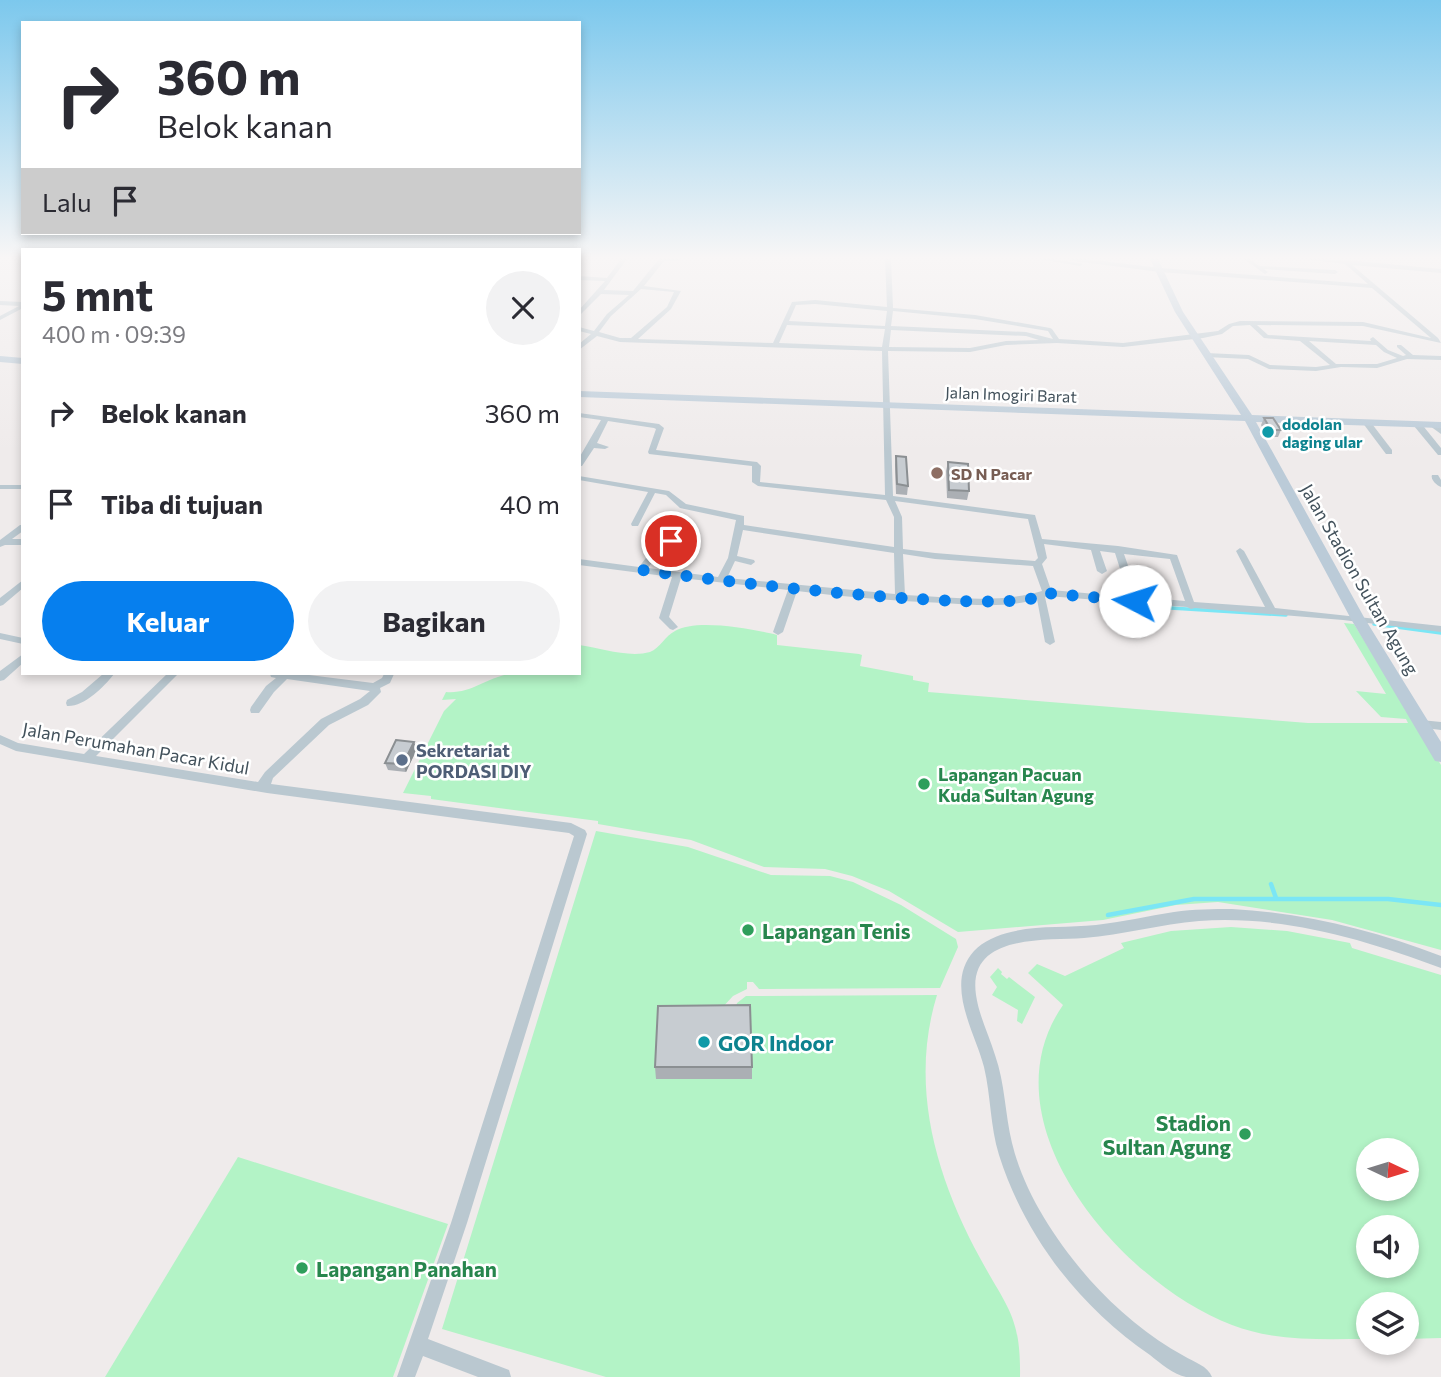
<!DOCTYPE html>
<html lang="id">
<meta charset="utf-8">
<style>
body{margin:0;font-family:Commissioner,sans-serif;background:#f2f2f3;color:#2b2b33;height:100vh;display:flex;flex-direction:column;font-size:26px;white-space:nowrap}
*{box-sizing:border-box;margin:0}
p{font-size:23px;color:#7c7c81}
.icon{flex:none;width:38px;height:38px;fill:none;stroke:currentColor;stroke-width:2;stroke-linecap:round;stroke-linejoin:round}
.map{position:relative;flex:1;overflow:hidden}
.details{position:absolute;left:21px;top:248px;width:560px;height:427px;display:flex;flex-direction:column;background:#fff;border-radius:0px;box-shadow:0 4px 10px #0003}
.details>*{flex:none}
.guide{position:absolute;left:21px;top:21px;width:560px;height:214px;border-radius:0px;box-shadow:0 4px 10px #0003;background:#fff;color:#2b2b33;overflow:hidden}
.needle{width:46px;rotate:94deg}
.controls{position:absolute;left:1356px;top:1138px;display:grid;gap:14px}
.controls a{display:grid;place-items:center;width:63px;height:63px;border-radius:50%;background:#fff;box-shadow:0 4px 10px #0003;font-size:35px}
.pin{position:absolute;display:grid;place-items:center;width:60px;height:60px;color:#fff;margin:-30px;border:4px solid #fff;border-radius:50%;box-shadow:0 2px 7px #0007}
.me{position:absolute;width:77px;margin:-38px;rotate:275deg;stroke-linejoin:round;filter:drop-shadow(0 0 5px #0008)}
.turn{display:flex;align-items:center;gap:24px;height:147px;padding:0 21px;font-size:32px}
.turn .icon{width:91px;height:91px;stroke-width:2.5}
.turn b{display:block;font-size:49px;line-height:60px}
.then{display:flex;align-items:center;height:66px;padding:0 21px;background:#0003;gap:14px;font-size:26px}
.round{display:grid;place-items:center;flex:none;width:74px;height:74px;border-radius:37px;background:#f2f2f3}
.headline{display:flex;align-items:center;justify-content:space-between;height:119px;padding:0 21px}
h1{font-size:42px;font-weight:700;line-height:52px}
.cta{display:flex;gap:14px;margin-top:auto;padding:14px 21px}
.cta a{flex:1;height:80px;border-radius:42px;background:#067fee;color:#fff;font-size:28px;font-weight:700;line-height:80px;text-align:center}
.cta a+a{background:#f2f2f3;color:#2b2b33}
ul{padding:0;list-style:none}
li{display:flex;align-items:center;gap:21px;height:91px;padding:0 21px}
li div{flex:1}
li b{display:block;font-size:26px}
li em{font-style:normal}
.map>svg:first-child{display:block}
.green{fill:#b3f3c6;fill-rule:evenodd}
.lines{fill:none;stroke-linecap:round;stroke-linejoin:round}
.stream-far1{stroke:#7be6f5;stroke-width:3.5}
.stream{stroke:#7be6f5;stroke-width:4.5}
.street{fill:#bac8d0;fill-rule:evenodd}
.secondary{fill:#bbcbd8;fill-rule:evenodd}
.wall{fill:#abafb4}
.shaded-wall{fill:#8b8f92}
.building{fill:#c7ccd1;stroke:#8b8f92;stroke-width:2}
.route{stroke:#067fee;stroke-width:12;stroke-dasharray:0 21.6}
.culture-dot{fill:#0f9aa8;stroke:#fff;stroke-width:2.5}
.education-dot{fill:#8d6e63;stroke:#fff;stroke-width:2.5}
.service-dot{fill:#5c6f8a;stroke:#fff;stroke-width:2.5}
.leisure-dot{fill:#2e9e5b;stroke:#fff;stroke-width:2.5}
.labels{text-anchor:middle;dominant-baseline:central;stroke-width:5;stroke-linejoin:round;paint-order:stroke}
.far-street-label{font-size:16px;fill:#42515b;stroke:#fff}
.far-culture-label{font-size:16px;font-weight:bold;fill:#0d838f;stroke:#fff;text-anchor:start}
.far-education-label{font-size:16px;font-weight:bold;fill:#785e54;stroke:#fff;text-anchor:start}
.street-label{font-size:18px;fill:#42515b;stroke:#fff}
.service-label{font-size:18px;font-weight:bold;fill:#4e5e75;stroke:#fff;text-anchor:start}
.leisure-label{font-size:18px;font-weight:bold;fill:#27864d;stroke:#fff;text-anchor:start}
.near-leisure-label{font-size:21px;font-weight:bold;fill:#27864d;stroke:#fff;text-anchor:start}
.near-culture-label{font-size:21px;font-weight:bold;fill:#0d838f;stroke:#fff;text-anchor:start}
</style>
<div class="map">
<svg width="1441" height="1377" viewBox="0 0 1441 1377">
<rect width="100%" height="100%" fill="#efebeb"/>
<g class="green">
<path d="M1344,623l10,1 87,141v185l-109,-30 -114,-18 -42,3 -73,15 -145,12 -69,-41 -37,-15 -27,-7 -61,-2 -73,-27 -93,-16v-3l-167,-22v-3l-28,-3 41,-82 12,-12 -14,1 4,-8c24,2 39,-13 62,-18 19,-4 51,0 71,0v-29c21,3 50,13 71,7 10,-4 15,-16 25,-21 21,-13 78,-2 102,4v10l82,9 3,1 -2,11 53,10v4l16,3 -1,9 380,31h100l-2,-4 -25,-2 -25,-26 30,3z"/>
<path d="M596,831l92,16 83,28 59,1 23,6 48,23 55,34 2,8 -18,41 -181,1 -6,-7h-6v7l-14,7 -76,82 94,1 -16,-68 2,-8 9,-7 191,-1c-28,91 -1,182 43,263 27,50 41,58 40,119h-414l-164,-48z"/>
<path d="M1231,927l56,4 63,12 2,5 89,27v363l-34,1v-35h-39v35c-46,0 -92,3 -136,-14 -109,-41 -251,-202 -169,-320l-35,-32 9,-9 28,12 59,-28 -3,-5 50,-12zM1368,1150h39v38h-39zM1368,1227h39v38h-39z"/>
<polygon points="998,968 1002,972 1001,974 1007,979 1009,977 1035,997 1022,1024 1017,1021 1018,1010 992,995 997,987 990,977"/>
<polygon points="238,1157 448,1224 393,1377 105,1377"/>
</g>
<g class="lines">
<g class="stream-far1">
<polyline points="1122,605 1286,615"/>
<polyline points="1374,624 1441,633"/>
</g>
<g class="stream">
<polyline points="1271,884 1276,898"/>
<polyline points="1108,915 1194,899 1388,899 1441,905"/>
</g>
<g class="street">
<path d="M621,259h6l-23,31 29,1 26,-32h22l-3,2h-14l-20,25 37,5 -10,18 -33,30 135,4 19,-41 23,-2 72,7 -2,-48h6l2,49 82,7 75,13 2,1 7,10 64,4 95,-12 11,-7 11,-3 123,1 68,16 -59,-50 -212,-16 -86,-11 -3,-2h14l75,9 208,16 -23,-20 -41,-5 42,1 95,9v4l-89,-8 86,73 3,5 -78,-17 -106,-1 11,10 103,6 -1,-2 3,-2 15,13 15,6 3,-1 -9,-8v-2h4l12,10 28,1v4l-34,-1 -30,9 -36,-1 -25,4 -47,-2 -21,-10 -42,-2 -3,-2 3,-2 43,2 21,10 46,2 14,-2 -30,-24 -36,-3 -14,-13 -17,1 -11,8 -19,4 -80,9 -66,-4 -51,2 -36,7 -82,-1 5,145 142,19 7,24 76,7 59,9 17,47 71,5 -29,-56 4,-3 4,3 31,57 166,18v6l-98,-12 -148,-12 -4,1 -4,-2 -140,-11 -2,1 10,45 -5,3 -5,-3 -8,-43c-29,9 -63,6 -93,4 -49,-2 -98,-6 -147,-12l-14,41 -5,3 -5,-3 15,-42 -107,-12 -12,39 9,10 -5,3 -3,-1 -11,-11 13,-41 -93,-12v-6l60,8 13,-17 19,-12 3,1v4l-16,11 -10,14 70,9 10,-19 8,-38 -56,-12 -14,-13 -11,-2 -17,33h-6l-1,-2 17,-32 -69,-12v-4l90,15 17,13 58,12v9l150,22v-30l-8,-17 -128,-14 -6,-4v-16l-103,-12 -1,-2 8,-23 -2,-1 -46,-7 -11,22 12,4 -4,2 -11,-1 -12,18h-3v-8l22,-38 -22,-3v-4l80,11 5,4 -8,22 101,12 4,4 -1,16 125,13 -3,-144 -262,-9 -23,-6 -18,14v-6l12,-10 -12,-3v-4l15,4 13,-17 22,-19 -28,-1 -22,22v-6l26,-29 -26,-1v-4l28,2zM641,289l33,3 -7,15 -36,31h-11l-21,-6 12,-16zM815,304l72,7 -2,15 -96,-5 7,-16zM893,311l82,8 73,12 5,8 -27,-7 -135,-6zM787,325l98,4 -3,18 -103,-4zM891,330l135,6 13,4 -33,1 -36,7 -81,-1zM1309,341l67,4 8,7 13,6 -20,6h-41zM895,501l133,18 10,39 -3,3 -100,-8 -32,-4 -1,-32zM743,530l151,23 1,41 -168,-16 8,-17 16,4 4,-3 -1,-2 -17,-4zM1044,544l47,6 6,21 5,3 5,-3 -7,-20 15,2 14,44 -78,-7 -9,-26 5,-6zM903,554l32,5 98,7 9,25c-44,13 -92,6 -137,4zM1124,554l46,5 15,42 -46,-4z"/>
<polygon points="1039,259 1053,259 1083,264 1080,266"/>
<polygon points="1244,259 1250,259 1259,266 1335,270 1338,272 1335,274 1264,269 1268,272 1265,274"/>
<polygon points="0,301 23,302 23,308 0,320 0,316 19,306 0,305"/>
<polygon points="1363,420 1369,420 1392,450 1392,454 1386,454 1362,422"/>
<polygon points="1414,422 1420,422 1441,448 1441,455 1438,455 1414,426"/>
<polygon points="1430,422 1436,422 1441,428 1441,434 1430,426"/>
<path d="M1432,475h6l3,5v7c-4,-1 -11,-8 -9,-12z"/>
<rect x="0" y="485" width="23" height="4"/>
<polygon points="20,525 23,525 23,531 12,539 23,539 23,545 5,545 0,547 0,540"/>
<polygon points="23,580 23,588 3,605 0,606 0,598"/>
<polygon points="0,633 23,638 23,644 0,639"/>
<polygon points="23,654 23,663 4,680 0,681 0,671"/>
<path d="M103,674h11c-10,13 -30,33 -47,32l-1,-3 1,-3 15,-8z"/>
<polygon points="167,674 178,674 96,756 258,782 265,772 321,719 360,699 370,691 287,679 274,692 259,713 251,713 250,710 251,707 266,686 276,678 271,677 270,674 301,674 373,683 382,678 384,674 394,674 390,683 380,688 381,692 368,705 329,725 273,778 271,784 571,823 585,830 587,834 467,1223 428,1339 509,1370 511,1377 478,1377 423,1356 415,1377 397,1377 451,1223 574,836 569,833 267,793 16,751 0,744 0,735 18,743 84,754"/>
<polygon points="1421,720 1441,722 1441,730 1417,727 1416,724 1417,721"/>
<path d="M1232,909c73,4 141,21 209,47v12c-77,-29 -159,-53 -242,-47 -38,3 -76,14 -115,17 -39,3 -117,-5 -108,57 3,21 13,40 19,60 10,28 10,59 17,88 12,50 44,98 78,137 26,29 59,57 94,76 10,6 24,10 28,21 -8,0 -18,0 -26,0 -12,-2 -26,-14 -36,-22 -70,-48 -125,-118 -151,-200 -9,-29 -8,-59 -15,-88 -9,-35 -40,-83 -10,-116 9,-10 24,-16 37,-19 27,-7 57,-4 85,-7 26,-3 52,-9 78,-13 20,-3 39,-3 58,-3z"/>
</g>
<g class="secondary">
<polygon points="1150,259 1158,259 1183,312 1252,415 1441,422 1441,428 1256,422 1365,619 1441,742 1441,762 1435,761 1351,619 1245,421 579,397 579,391 1241,415 1175,312"/>
<polygon points="0,356 23,358 23,364 0,362"/>
</g>
</g>
<g class="wall">
<polygon points="1264,418 1281,430 1278,437 1267,437 1261,425"/>
<polygon points="896,456 908,486 907,495 896,494 895,465"/>
<polygon points="948,462 969,491 967,500 947,498 946,471"/>
<polygon points="417,749 406,772 388,770 385,763"/>
<polygon points="655,1067 752,1067 752,1079 656,1079"/>
</g>
<polygon class="shaded-wall" points="414,742 417,749 406,772 403,764"/>
<g class="building">
<polygon points="1264,418 1273,418 1281,430 1271,430"/>
<polygon points="896,456 906,457 908,486 897,484"/>
<polygon points="948,462 968,464 969,491 949,490"/>
<polygon points="396,740 414,742 403,764 385,763"/>
<polygon points="750,1005 752,1067 655,1067 658,1006"/>
</g>
<linearGradient id="sky" x2="0" y2="1"><stop stop-color="#7cc8ed"/><stop offset="0.57" stop-color="#f8f6f6"/><stop offset="1" stop-color="#f8f6f6" stop-opacity="0"/></linearGradient>
<rect width="1441" height="452" fill="url(#sky)"/>
<g class="lines">
<path class="route" d="M671,541l-15,11 -14,18c51,8 382,49 404,23l89,8"/>
</g>
<g class="culture-dot">
<circle cx="1268" cy="432" r="7"/>
<circle cx="704" cy="1042" r="7"/>
</g>
<circle class="education-dot" cx="937" cy="473" r="7"/>
<circle class="service-dot" cx="402" cy="760" r="7"/>
<g class="leisure-dot">
<circle cx="924" cy="784" r="7"/>
<circle cx="748" cy="930" r="7"/>
<circle cx="1245" cy="1134" r="7"/>
<circle cx="302" cy="1268" r="7"/>
</g>
<g class="labels">
<g class="far-street-label">
<text transform="translate(1011 394) rotate(2)">Jalan Imogiri Barat</text>
</g>
<g class="far-culture-label">
<text x="1282" y="423">dodolan<tspan x="1282" dy="18">daging ular</tspan></text>
</g>
<g class="far-education-label">
<text x="951" y="473">SD N Pacar</text>
</g>
<g class="street-label">
<text transform="translate(1360 579) rotate(60)">Jalan Stadion Sultan Agung</text>
<text transform="translate(136 748) rotate(10)">Jalan Perumahan Pacar Kidul</text>
</g>
<g class="service-label">
<text x="416" y="750">Sekretariat<tspan x="416" dy="21">PORDASI DIY</tspan></text>
</g>
<g class="leisure-label">
<text x="938" y="774">Lapangan Pacuan<tspan x="938" dy="21">Kuda Sultan Agung</tspan></text>
</g>
<g class="near-leisure-label">
<text x="762" y="930">Lapangan Tenis</text>
<text x="1231" y="1122" text-anchor="end">Stadion<tspan x="1231" dy="24">Sultan Agung</tspan></text>
<text x="316" y="1268">Lapangan Panahan</text>
</g>
<g class="near-culture-label">
<text x="718" y="1042">GOR Indoor</text>
</g>
</g>
</svg>
<div class="controls">
<a><svg class="needle" viewBox="-14 -14 28 28"><path d="M0-13l5 13h-10z" fill="#e53935"/><path d="M0 13l5-13h-10z" fill="#7c7c81"/></svg></a>
<a><svg class="icon" aria-label="sound" viewBox="0 0 24 24"><path d="M4 9h4l5-4v14l-5-4H4zM17 9q2 3 0 6"/></svg></a>
<a><svg class="icon" aria-label="layers" viewBox="0 0 24 24"><path d="M12 4l9 5-9 5-9-5zM3 14l9 5 9-5"/></svg></a>
</div>
<div class="pin" style="left:671px;top:541px;background:#d93025"><svg class="icon" aria-label="arrive" viewBox="0 0 24 24"><path d="M6 21V4h12l-3 4 3 4H6"/></svg></div>
<svg class="me" style="left:1135px;top:601px" viewBox="-20 -20 40 40"><circle r="19" fill="#fff"/><path d="M0-13L10 11 0 6-10 11z" fill="#067fee"/></svg>
<div class="guide">
<div class="turn"><svg class="icon" aria-label="right" viewBox="0 0 24 24"><path d="M7 20v-9h11M14 6l5 5-5 5"/></svg><div><b>360 m</b>Belok kanan</div></div>
<div class="then">Lalu<svg class="icon" aria-label="arrive" viewBox="0 0 24 24"><path d="M6 21V4h12l-3 4 3 4H6"/></svg></div>
</div>
<section class="details">
<div class="headline"><div><h1>5 mnt</h1><p>400 m · 09:39</p></div><a class="round"><svg class="icon" aria-label="close" viewBox="0 0 24 24"><path d="M6 6l12 12M18 6L6 18"/></svg></a></div>
<ul>
<li><svg class="icon" aria-label="right" viewBox="0 0 24 24"><path d="M7 20v-9h11M14 6l5 5-5 5"/></svg><div><b>Belok kanan</b></div><em>360 m</em></li>
<li><svg class="icon" aria-label="arrive" viewBox="0 0 24 24"><path d="M6 21V4h12l-3 4 3 4H6"/></svg><div><b>Tiba di tujuan</b></div><em>40 m</em></li>
</ul>
<div class="cta"><a>Keluar</a><a>Bagikan</a></div>
</section>
</div>
